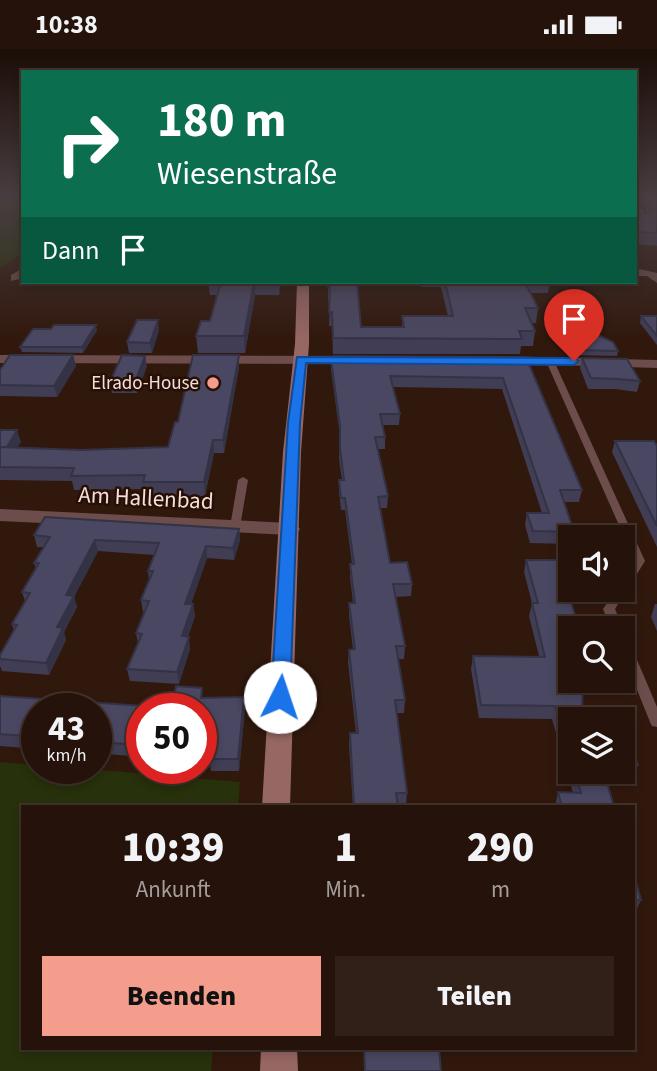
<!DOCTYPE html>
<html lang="de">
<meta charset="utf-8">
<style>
body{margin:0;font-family:"Source Sans 3",sans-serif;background:#312018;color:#f1f3f6;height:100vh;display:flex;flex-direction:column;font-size:26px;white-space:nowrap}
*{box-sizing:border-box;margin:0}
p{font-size:23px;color:#a39e9c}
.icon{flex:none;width:38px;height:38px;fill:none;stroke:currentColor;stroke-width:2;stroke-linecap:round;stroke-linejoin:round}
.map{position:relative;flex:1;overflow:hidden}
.drawer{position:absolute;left:21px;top:756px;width:614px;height:245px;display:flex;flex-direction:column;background:#25120a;border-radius:0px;box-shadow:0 4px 10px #0003,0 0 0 2px #42322b}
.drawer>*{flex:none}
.guide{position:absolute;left:21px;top:21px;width:616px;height:214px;border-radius:0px;box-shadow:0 4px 10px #0003,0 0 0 2px #42322b;background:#0b6e4f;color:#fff;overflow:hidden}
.buttons{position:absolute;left:558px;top:476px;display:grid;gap:14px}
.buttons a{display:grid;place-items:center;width:77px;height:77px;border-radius:0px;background:#25120a;box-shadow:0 4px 10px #0003,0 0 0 2px #42322b;font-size:35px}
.speed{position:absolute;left:21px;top:644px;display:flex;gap:14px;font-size:35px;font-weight:700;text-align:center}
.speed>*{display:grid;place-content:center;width:91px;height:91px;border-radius:50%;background:#25120a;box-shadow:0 4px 10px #0003,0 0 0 2px #42322b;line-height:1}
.speed small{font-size:18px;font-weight:400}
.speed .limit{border:10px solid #d22;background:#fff;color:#111}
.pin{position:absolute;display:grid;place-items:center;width:60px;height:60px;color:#fff;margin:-72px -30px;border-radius:50% 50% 50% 0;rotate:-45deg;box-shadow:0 0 7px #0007}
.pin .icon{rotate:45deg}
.me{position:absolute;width:77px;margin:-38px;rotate:4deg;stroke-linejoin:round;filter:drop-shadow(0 0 5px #0008)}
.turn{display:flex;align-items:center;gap:24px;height:147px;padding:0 21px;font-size:32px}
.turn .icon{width:91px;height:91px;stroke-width:2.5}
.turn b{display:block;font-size:49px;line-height:60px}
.then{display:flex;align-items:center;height:66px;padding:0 21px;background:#0003;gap:14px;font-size:26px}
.eta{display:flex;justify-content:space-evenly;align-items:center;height:119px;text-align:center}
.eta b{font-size:42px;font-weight:800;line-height:49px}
.button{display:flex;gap:14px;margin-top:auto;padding:14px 21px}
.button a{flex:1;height:80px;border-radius:0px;background:#f49d8d;color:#111;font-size:28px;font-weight:800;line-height:80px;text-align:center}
.button a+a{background:#312018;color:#f1f3f6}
.status{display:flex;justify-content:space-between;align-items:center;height:49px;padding:0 35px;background:#25120a;direction:ltr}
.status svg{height:19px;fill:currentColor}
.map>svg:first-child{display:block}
.green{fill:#27310b}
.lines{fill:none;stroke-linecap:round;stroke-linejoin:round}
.lane{fill:#6c4d4b;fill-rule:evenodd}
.street{fill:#6c4d4b;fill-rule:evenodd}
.secondary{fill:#976763;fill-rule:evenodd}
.wall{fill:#403d54}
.shaded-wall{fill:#343245}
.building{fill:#4a4762;stroke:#343245;stroke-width:2}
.route{fill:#1a73e8;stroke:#114b97;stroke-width:2}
.poi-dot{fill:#f49d8d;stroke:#270f05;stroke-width:2.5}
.labels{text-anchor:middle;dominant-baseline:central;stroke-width:5;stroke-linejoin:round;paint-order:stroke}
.far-poi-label{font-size:19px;fill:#f2e0d9;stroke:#270f05;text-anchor:end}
.street-label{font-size:23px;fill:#f2e0d9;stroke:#270f05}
</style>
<div class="status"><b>10:38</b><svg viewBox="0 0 49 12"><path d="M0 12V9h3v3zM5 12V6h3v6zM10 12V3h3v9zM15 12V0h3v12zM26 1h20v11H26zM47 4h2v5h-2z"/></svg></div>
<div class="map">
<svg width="657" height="1022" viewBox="0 0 657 1022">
<rect width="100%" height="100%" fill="#31180d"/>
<g class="green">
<polygon points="0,147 23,147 23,203 0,219"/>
<polygon points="0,713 37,716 37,719 77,719 240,733 238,758 23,758 23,999 213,999 211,1022 0,1022"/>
</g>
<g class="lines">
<g class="lane">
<polygon points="547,310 554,312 645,512 615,560 623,579 611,579 603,560 616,541 623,541 623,530 635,512 546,312"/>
<polygon points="243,428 248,431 240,478 235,481 230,478 238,431"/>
<polygon points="623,588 627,589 629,592 657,658 657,678 652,677 650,673 623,606"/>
</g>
<g class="street">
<polygon points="635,159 643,160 646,173 635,174"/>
<polygon points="23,219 23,229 11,232 11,226"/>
<polygon points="635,219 657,224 657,234 647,227 635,227"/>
<polygon points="0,306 362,307 369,311 362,315 0,314"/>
<polygon points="499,307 657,311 657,319 494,314 492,311 494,308"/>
<polygon points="0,460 290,474 297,476 300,480 297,484 290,486 0,472"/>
</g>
<g class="secondary">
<polygon points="297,233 309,233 309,295 301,403 290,758 262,758 283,403 295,295"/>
<polygon points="261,999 297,999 298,1022 260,1022"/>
</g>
</g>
<g class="wall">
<polygon points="648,148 657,148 657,197 635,195 635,162 638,165 646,163 645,159"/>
<polygon points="208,233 281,233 279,246 255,246 245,304 198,304 196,287 210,272 217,246 210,246"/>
<polygon points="328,233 361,278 402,278 402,267 448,267 441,238 421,238 420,233 565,233 564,237 549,237 548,244 531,244 538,259 536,274 532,274 535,282 533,297 521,297 520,305 333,305 332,277 329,277 330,252 328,252"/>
<polygon points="641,267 657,267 657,296 640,274"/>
<polygon points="51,280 97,281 83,304 22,303 20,298"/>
<polygon points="568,280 618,302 617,307 575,306 567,286"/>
<polygon points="159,281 152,304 129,304 127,293"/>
<polygon points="73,306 76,317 57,348 0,347 0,321"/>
<polygon points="526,308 582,441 579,453 564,453 574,483 573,488 570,488 570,495 530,494 525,476 527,464 542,464 502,340 393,338 400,365 399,376 383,376 385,388 385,400 378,400 388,447 387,459 380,459 390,514 412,535 411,547 395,548 405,597 404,610 398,610 405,651 404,664 397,664 407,744 406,756 398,757 398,758 353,758 349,697 350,684 356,684 348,613 349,601 353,600 349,567 349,554 353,554 350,528 350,515 352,515 345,461 341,461 339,443 339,431 342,431 339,410 340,387 331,321 331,311"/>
<polygon points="582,309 640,332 637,343 615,340 588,340 580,319"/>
<polygon points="147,317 137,344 112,344 110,333"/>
<polygon points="239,318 224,404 214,404 205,447 145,447 144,440 74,441 72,432 0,431 0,381 21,393 17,398 81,401 168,398 178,373"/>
<polygon points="615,392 657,397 657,498 612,403"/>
<polygon points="239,480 240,491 234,511 207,509 191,555 193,555 195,567 188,588 190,600 179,635 130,632 127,620 138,595 136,584 144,563 143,563 141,551 149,531 148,522 154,506 98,502 74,548 77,558 64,583 66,591 49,626 2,622 0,617 0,606 14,582 12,575 25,552 22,543 36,520 34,514 43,498 37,498 34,486"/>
<polygon points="526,511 570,632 594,632 591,643 583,643 570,670 570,723 623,723 623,677 638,716 633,729 606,729 614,758 555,758 558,743 573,744 552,670 479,669 471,620 473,607 539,607 529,567 532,554 524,523"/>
<polygon points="655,555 657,555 657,582 651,568"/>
<polygon points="0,647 172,659 204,649 244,648 245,660 239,722 211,722 210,716 201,715 201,660 142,660 142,708 96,704 96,660 37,660 37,700 0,697"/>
<polygon points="634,825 641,851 635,864 634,864"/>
</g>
<g class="shaded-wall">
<polygon points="255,233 255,246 245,304 244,287"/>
<polygon points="279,233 281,233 279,246"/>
<polygon points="158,271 159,281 152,304 150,294"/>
<polygon points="96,276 97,281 83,304 82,298"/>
<polygon points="73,306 76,317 57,348 54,337"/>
<polygon points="239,306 239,318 224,404 223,391"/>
<polygon points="145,307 147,317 137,344 135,333"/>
<polygon points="17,381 21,393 10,410 7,399"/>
<polygon points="213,391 214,404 205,447 204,433"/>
<polygon points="239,480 240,491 234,511 233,499"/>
<polygon points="95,491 98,502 74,548 77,558 64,583 66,591 49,626 46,614 57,578 66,546"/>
<polygon points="206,497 207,509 187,566 185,555"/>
<polygon points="193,555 195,567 184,599 182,587"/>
<polygon points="189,588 190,600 179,635 177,623"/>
<polygon points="244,648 245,660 239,722 238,710"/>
</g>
<g class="building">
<polygon points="648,148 657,148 657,184 635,183 635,162 638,165 651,163"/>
<polygon points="221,233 254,233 244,287 196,287 201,272 210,272"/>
<polygon points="328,233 357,233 361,278 404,278 402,267 453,267 445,233 525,233 538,259 525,259 535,282 519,282 522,290 333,289 332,263 329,263 330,238 328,238"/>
<polygon points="641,267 657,267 657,287"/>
<polygon points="137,271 158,271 150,294 127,293"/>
<polygon points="54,276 96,276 82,298 20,298 33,280 51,280"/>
<polygon points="568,280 587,281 613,293 618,302 576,301"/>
<polygon points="10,306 73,306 54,337 0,336 0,321"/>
<polygon points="122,306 145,307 135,333 110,333"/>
<polygon points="193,306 239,306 223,391 213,391 204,433 143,433 145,426 71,427 74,419 0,418 0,398 81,401 168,398 175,373 178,373"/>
<polygon points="334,307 526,308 582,441 560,441 574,483 533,482 527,464 549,464 503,329 390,327 400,365 380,365 385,388 375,388 388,447 378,448 390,514 407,513 412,535 393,535 405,597 396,597 405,651 395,651 407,744 396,744 398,758 354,758 350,684 358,684 349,601 355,600 349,554 355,554 350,515 354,515 345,449 341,449 339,431 344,431 340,399 340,377 331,311 334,311"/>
<polygon points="582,309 627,310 640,332 618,330 591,329"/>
<polygon points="0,381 17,381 7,398 0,398"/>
<polygon points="615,392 654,392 657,397 657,477"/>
<polygon points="45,468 239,480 233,499 206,497 185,555 193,555 182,587 189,588 177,623 127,620 142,585 136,584 149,552 141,551 153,522 148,522 159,494 95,491 66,546 74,547 57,578 63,579 46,614 0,610 0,606 17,576 12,575 30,544 22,543 39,514 34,514 50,488 34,486"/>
<polygon points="526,511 558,511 579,579 570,579 570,632 583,632 582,663 618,664 620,670 570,670 570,708 555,657 481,656 473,607 545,608 532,554 538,554"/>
<polygon points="176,637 202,639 201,649 244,648 238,710 210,710 211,704 201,703 201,660 142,660 142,696 96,693 96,660 37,660 37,688 0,685 0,647 172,659"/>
<polygon points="623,677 638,716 623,716"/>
<polygon points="575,723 604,723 614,758 562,758 558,743 581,744"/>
<polygon points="634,825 641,851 634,851"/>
<polygon points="364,999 439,999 441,1022 365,1022"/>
</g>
<linearGradient id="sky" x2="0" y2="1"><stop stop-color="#1b0d07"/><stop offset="0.51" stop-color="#483d40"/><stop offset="1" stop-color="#483d40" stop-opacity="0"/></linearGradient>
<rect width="657" height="290" fill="url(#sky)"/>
<polygon class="route" points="297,308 574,309 579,312 574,316 306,314 300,374 290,648 287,653 280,655 273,653 271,648 288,374"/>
<circle class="poi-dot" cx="213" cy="334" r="7"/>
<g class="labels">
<g class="far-poi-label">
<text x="199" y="334">Elrado-House</text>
</g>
<g class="street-label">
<text transform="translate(146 449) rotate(3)">Am Hallenbad</text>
</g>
</g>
</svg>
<div class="buttons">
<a><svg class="icon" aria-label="sound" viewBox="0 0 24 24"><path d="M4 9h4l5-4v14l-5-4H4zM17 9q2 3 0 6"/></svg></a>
<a><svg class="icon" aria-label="search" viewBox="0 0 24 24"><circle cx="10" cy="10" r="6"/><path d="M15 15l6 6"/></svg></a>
<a><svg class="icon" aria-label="layers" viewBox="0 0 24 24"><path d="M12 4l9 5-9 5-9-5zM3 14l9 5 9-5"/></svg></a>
</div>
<div class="speed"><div>43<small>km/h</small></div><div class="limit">50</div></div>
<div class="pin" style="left:574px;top:312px;background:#d93025"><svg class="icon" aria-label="arrive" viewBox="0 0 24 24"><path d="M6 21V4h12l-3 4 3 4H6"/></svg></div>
<svg class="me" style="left:280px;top:648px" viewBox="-20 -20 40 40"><circle r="19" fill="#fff"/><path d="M0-13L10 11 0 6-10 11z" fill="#1a73e8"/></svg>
<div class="guide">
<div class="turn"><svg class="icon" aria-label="right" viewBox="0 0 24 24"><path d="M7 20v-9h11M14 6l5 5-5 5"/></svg><div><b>180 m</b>Wiesenstraße</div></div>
<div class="then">Dann<svg class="icon" aria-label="arrive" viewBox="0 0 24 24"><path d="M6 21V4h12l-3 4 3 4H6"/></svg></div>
</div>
<section class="drawer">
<div class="eta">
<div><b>10:39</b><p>Ankunft</p></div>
<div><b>1</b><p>Min.</p></div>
<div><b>290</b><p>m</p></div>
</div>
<div class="button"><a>Beenden</a><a>Teilen</a></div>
</section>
</div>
